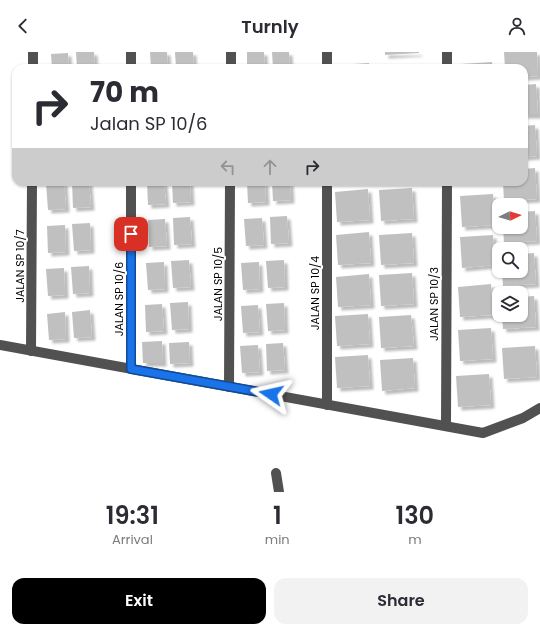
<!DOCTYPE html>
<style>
body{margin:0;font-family:Poppins,sans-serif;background:#f2f2f3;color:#2b2b33;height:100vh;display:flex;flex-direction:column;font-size:15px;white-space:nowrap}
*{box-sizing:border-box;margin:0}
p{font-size:13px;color:#7c7c81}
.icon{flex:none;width:22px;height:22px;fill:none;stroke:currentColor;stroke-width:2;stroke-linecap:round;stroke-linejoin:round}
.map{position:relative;height:440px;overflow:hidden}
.side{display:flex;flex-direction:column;background:#fff;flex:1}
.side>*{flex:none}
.guide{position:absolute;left:12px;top:12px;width:516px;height:122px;border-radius:12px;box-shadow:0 1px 3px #0004;background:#fff;color:#2b2b33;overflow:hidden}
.needle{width:26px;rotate:85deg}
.fabs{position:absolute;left:492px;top:146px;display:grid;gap:8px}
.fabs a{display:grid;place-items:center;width:36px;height:36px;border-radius:8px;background:#fff;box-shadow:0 1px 3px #0004;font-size:20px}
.pin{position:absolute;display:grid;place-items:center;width:34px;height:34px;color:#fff;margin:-17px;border-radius:8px;box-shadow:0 2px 6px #0006}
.me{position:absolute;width:44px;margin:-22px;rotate:281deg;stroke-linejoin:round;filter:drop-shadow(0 0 3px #0008)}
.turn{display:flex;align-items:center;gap:14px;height:84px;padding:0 12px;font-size:18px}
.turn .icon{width:52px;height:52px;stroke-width:2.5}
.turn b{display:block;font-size:28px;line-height:34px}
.lanes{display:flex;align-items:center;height:38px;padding:0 12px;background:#0003;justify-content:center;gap:20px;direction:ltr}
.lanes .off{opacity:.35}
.eta{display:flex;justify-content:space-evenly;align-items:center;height:68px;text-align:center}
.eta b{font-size:24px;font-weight:600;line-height:28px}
.primary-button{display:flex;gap:8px;margin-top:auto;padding:8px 12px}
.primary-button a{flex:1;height:46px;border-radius:12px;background:#000;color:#fff;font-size:16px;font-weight:600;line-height:46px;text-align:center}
.primary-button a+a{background:#f2f2f3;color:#2b2b33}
header{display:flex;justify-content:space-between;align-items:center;height:52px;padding:0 12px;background:#fff;font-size:18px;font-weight:600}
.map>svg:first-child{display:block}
.building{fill:#c0c0c0;filter:url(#shadow)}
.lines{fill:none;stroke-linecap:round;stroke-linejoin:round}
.minor{stroke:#515151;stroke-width:10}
.route-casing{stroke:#114b97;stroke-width:10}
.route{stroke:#1a73e8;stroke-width:7}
.labels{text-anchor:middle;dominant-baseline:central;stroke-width:4;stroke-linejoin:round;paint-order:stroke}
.street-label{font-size:11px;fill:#000;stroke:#fff}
</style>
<header><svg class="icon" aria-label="back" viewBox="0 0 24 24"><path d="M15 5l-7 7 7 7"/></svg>Turnly<svg class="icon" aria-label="person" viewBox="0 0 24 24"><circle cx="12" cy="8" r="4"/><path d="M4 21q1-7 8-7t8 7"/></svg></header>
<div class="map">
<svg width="540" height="440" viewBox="0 0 540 440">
<defs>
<filter id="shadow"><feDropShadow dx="3.5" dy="3.5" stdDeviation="1" flood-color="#0004"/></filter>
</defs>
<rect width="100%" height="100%" fill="#fff"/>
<g class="building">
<polygon points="76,0 94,0 95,16 77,16"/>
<polygon points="150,0 167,0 168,16 151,16"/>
<polygon points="175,0 193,0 194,16 176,16"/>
<polygon points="247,0 264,0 265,16 247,16"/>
<polygon points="272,0 289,0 290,16 273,16"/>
<polygon points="385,0 419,0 419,1 385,3"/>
<polygon points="504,0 537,0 538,24 524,25 524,16 505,16"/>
<polygon points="68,1 69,16 52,16 51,2"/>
<polygon points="492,10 493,16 460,16 460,12"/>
<polygon points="369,11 370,16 337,16 337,13"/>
<polygon points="413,14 414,16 396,16 396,15"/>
<polygon points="536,32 538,63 524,63 524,33"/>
<polygon points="535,73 537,104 524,105 524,74"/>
<polygon points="535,116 537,147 504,149 503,130 524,130 524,117"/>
<polygon points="64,130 66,157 48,158 46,131"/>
<polygon points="72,130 89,130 91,155 73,156"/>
<polygon points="147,130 164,130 166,152 148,153"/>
<polygon points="172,130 190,130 191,150 173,151"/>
<polygon points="247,130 265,130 266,150 248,151"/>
<polygon points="272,130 290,130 291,148 273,149"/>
<polygon points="412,136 414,167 381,169 379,138"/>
<polygon points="368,137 370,168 337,170 335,140"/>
<polygon points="493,142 495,173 462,175 460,144"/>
<polygon points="535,159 537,189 504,191 503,175 521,175 521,160"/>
<polygon points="287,164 289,191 271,192 270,165"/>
<polygon points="190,165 192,192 174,193 173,166"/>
<polygon points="262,166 264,193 246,194 244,167"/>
<polygon points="165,167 167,194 149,195 148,168"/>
<polygon points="90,171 91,198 74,199 72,172"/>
<polygon points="65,173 66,200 48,201 47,174"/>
<polygon points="369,180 371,211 338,213 336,183"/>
<polygon points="412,181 414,211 381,213 379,183"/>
<polygon points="493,183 495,213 462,216 460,185"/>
<polygon points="534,201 536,232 503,234 502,219 521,219 521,202"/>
<polygon points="189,208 191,235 173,236 171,209"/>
<polygon points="284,208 285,235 268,236 266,209"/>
<polygon points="164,210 165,237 148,238 146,211"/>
<polygon points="259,210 260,237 243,238 241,211"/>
<polygon points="89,214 90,241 73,242 71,215"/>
<polygon points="64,216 65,243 48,244 46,217"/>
<polygon points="412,221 414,252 381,254 379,223"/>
<polygon points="369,222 371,253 338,255 336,225"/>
<polygon points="491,232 493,263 460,265 458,235"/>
<polygon points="534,244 536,275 503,277 502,263 521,263 521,245"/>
<polygon points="188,250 189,277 172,278 170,251"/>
<polygon points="284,251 285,278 268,279 266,252"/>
<polygon points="162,252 164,279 146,280 145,253"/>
<polygon points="258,253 260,280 243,281 241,254"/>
<polygon points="90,258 92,285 74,286 72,260"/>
<polygon points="65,260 66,287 49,288 47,262"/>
<polygon points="368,262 370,292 337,294 335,264"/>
<polygon points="411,263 414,294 381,296 379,265"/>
<polygon points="491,276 493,307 460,309 458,278"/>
<polygon points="162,289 163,311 143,311 142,290"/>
<polygon points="189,290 190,311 170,312 169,291"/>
<polygon points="283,291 285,318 267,319 266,292"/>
<polygon points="258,293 260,320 242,321 240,294"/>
<polygon points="535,294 537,325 504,327 502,296"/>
<polygon points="368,303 370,334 337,336 335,305"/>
<polygon points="413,306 415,336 382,339 380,308"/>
<polygon points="489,322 491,353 458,355 456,324"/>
</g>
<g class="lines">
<g class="minor">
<polyline points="327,0 327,16"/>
<polyline points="33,16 33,0"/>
<polyline points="131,16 131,0"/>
<polyline points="231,16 231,0"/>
<polyline points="447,16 447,0"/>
<polyline points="0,293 483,381 523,366 540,356"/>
<polyline points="31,299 32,130"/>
<polyline points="131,317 131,130"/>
<polyline points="229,335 230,130"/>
<polyline points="327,353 327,130"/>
<polyline points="446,374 447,130"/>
<polyline points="276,421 279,440"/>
</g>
</g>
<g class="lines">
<defs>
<polyline id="route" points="131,182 131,317 271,342"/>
</defs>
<use href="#route" class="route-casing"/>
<use href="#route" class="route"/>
</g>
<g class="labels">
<g class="street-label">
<text transform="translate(20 214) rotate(-90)">JALAN SP 10/7</text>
<text transform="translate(218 232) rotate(-90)">JALAN SP 10/5</text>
<text transform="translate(315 241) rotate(-90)">JALAN SP 10/4</text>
<text transform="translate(119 247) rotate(-90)">JALAN SP 10/6</text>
<text transform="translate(434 252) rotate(-90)">JALAN SP 10/3</text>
</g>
</g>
</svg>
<div class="fabs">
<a><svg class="needle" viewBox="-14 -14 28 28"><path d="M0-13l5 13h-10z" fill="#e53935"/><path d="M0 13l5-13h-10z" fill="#7c7c81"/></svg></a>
<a><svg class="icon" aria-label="search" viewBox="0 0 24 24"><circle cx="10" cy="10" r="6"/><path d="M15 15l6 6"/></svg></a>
<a><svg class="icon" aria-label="layers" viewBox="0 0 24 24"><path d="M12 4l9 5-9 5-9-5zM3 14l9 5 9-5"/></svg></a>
</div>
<div class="pin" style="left:131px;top:182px;background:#d93025"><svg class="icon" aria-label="arrive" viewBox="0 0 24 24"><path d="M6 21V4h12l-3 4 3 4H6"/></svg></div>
<svg class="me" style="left:271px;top:342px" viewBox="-20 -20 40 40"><path d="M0-17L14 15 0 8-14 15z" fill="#1a73e8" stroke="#fff" stroke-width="4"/></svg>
<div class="guide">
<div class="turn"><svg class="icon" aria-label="right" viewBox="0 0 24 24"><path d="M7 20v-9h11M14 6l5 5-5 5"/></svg><div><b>70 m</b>Jalan SP 10/6</div></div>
<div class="lanes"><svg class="icon off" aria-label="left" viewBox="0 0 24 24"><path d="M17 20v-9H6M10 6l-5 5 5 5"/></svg><svg class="icon off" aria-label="ahead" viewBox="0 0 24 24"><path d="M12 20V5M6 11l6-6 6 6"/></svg><svg class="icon" aria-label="right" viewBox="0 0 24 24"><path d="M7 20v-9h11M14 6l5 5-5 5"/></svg></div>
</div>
</div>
<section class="side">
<div class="eta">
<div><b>19:31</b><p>Arrival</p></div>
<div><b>1</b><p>min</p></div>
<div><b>130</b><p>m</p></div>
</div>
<div class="primary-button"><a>Exit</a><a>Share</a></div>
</section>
